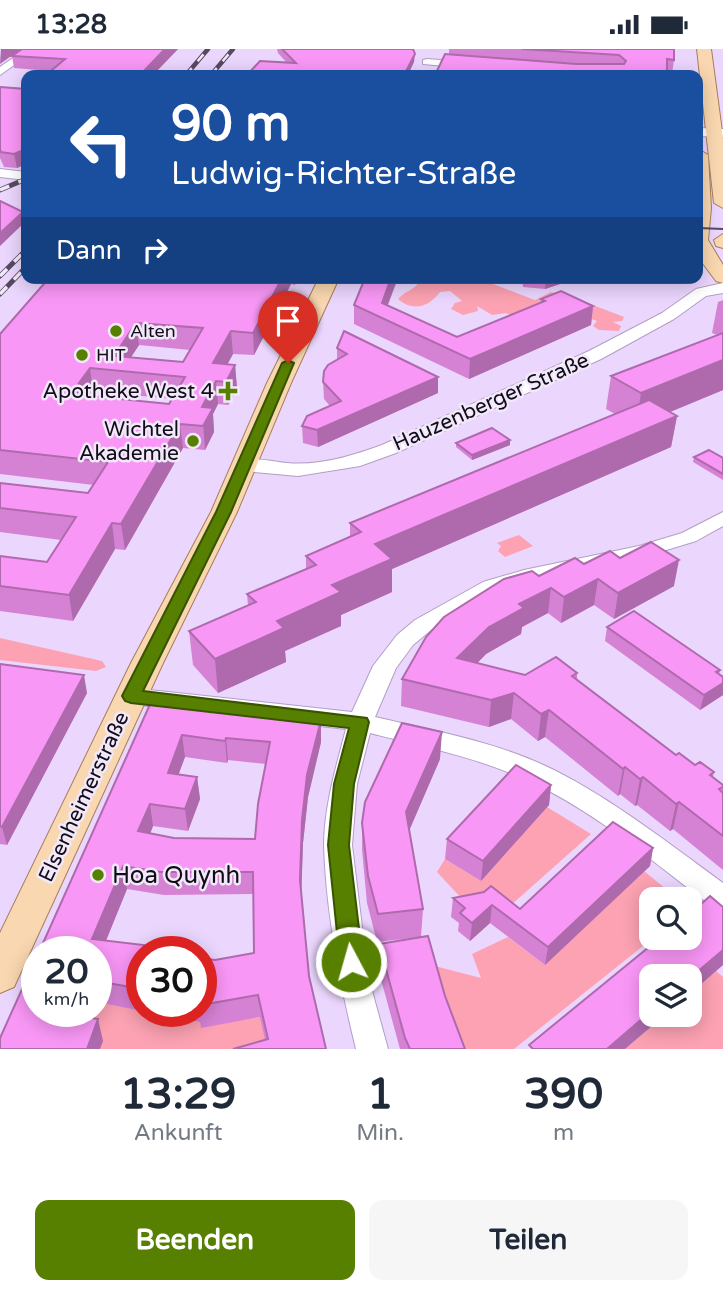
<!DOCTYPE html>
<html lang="de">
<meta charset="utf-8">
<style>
body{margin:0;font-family:"Varela Round",sans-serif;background:#f6f6f7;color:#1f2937;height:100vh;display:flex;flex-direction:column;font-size:26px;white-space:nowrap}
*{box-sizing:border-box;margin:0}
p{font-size:23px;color:#747a83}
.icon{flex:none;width:38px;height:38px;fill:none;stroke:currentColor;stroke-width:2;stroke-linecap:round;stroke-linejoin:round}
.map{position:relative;height:1000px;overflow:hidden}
.sheet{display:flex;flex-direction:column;background:#fff;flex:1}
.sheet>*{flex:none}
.banner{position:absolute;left:21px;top:21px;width:682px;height:214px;border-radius:14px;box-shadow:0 4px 18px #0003;background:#1a4fa0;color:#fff;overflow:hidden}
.controls{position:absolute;left:639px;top:838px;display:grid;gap:14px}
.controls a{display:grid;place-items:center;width:63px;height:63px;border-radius:14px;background:#fff;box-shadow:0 4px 18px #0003;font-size:35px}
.speed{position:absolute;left:21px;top:887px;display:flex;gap:14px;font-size:35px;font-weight:700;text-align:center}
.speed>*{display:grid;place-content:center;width:91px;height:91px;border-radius:50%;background:#fff;box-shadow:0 4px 18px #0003;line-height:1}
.speed small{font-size:18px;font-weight:400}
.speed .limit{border:10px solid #d22;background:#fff;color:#111}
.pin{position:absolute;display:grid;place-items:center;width:60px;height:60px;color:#fff;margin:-72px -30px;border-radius:50% 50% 50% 0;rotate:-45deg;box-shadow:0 0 7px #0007}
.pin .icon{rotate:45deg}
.me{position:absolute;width:77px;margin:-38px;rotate:354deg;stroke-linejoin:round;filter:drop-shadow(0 0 5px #0008)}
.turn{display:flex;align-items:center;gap:24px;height:147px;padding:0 35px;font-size:32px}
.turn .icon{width:91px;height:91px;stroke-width:2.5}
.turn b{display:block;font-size:49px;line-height:60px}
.then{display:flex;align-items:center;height:66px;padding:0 35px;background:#0003;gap:14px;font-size:26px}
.eta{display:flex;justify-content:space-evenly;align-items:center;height:119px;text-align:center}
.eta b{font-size:42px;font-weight:800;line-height:49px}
.action{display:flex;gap:14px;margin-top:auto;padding:14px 35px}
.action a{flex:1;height:80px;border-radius:14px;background:#577f00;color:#fff;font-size:28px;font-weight:800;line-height:80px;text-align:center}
.action a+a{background:#f6f6f7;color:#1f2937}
.status{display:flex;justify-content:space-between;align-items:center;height:49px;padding:0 35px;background:#fff;direction:ltr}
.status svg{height:19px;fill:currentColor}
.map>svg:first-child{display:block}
.green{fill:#fca2b2}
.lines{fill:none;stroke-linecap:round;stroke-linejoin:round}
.minor-casing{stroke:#b29fc4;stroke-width:2}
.major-casing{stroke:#a67e59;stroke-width:2}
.minor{fill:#fff;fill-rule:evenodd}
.major{fill:#f9d7b0;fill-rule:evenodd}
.tram{stroke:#554a60;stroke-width:2}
.rail-far1-casing{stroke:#554a60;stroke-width:4.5}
.rail-casing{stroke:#554a60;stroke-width:5}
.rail-far1{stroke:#f1e9f9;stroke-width:2.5;stroke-dasharray:9;stroke-linecap:butt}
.rail{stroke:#f1e9f9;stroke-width:3.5;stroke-dasharray:10;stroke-linecap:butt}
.wall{fill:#d682d4;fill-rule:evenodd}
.shaded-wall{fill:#ae6aac}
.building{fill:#f997f6;stroke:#ae6aac;stroke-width:2;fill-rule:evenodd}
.route{fill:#577f00;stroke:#395300;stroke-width:2}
.poi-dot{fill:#577f00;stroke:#f1e9f9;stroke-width:2.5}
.labels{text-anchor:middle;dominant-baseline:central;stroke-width:5;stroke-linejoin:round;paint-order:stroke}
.far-poi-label{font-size:18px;fill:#120b18;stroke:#f1e9f9;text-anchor:start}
.poi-label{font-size:21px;fill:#120b18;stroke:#f1e9f9;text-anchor:end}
.street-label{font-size:21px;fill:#120b18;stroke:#f1e9f9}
.near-poi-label{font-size:24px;fill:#120b18;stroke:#f1e9f9;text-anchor:start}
</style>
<div class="status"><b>13:28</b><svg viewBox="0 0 49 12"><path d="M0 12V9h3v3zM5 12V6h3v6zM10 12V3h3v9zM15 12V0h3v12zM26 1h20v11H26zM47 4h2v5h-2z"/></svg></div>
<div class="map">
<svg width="723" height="1000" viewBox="0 0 723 1000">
<rect width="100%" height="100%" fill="#ebd6fe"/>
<g class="green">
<path d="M422,229h70l1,6 42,16 16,-8 24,6 49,19 -2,4 -9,1 8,4 -2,5 -20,-1 -6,-4 4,-5 -56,-20 -23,17 -12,-5 -14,2 -15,-9 1,5 -15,4 -12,-6 4,-6 7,-2 -12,-10 -10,1c-11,15 -27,20 -42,7 8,-9 18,-9 24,-21z"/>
<polygon points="519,486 533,497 505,508 498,502 501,497 497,494"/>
<polygon points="0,589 102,612 106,618 96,622 0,611"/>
<polygon points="547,758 591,785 501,865 477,866 437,823 445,810 481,832"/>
<polygon points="644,822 678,850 651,850 651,889 653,889 514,1000 453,1000 427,915 481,929 472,905 508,888 545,916"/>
<polygon points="716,922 723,928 723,1000 625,1000 665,966 690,966 690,945"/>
<polygon points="96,953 201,973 223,974 261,968 267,1000 100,1000 67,990 78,963 96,962"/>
</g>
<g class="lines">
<defs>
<g id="minor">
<polygon points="26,0 37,0 0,26 0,18"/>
<polygon points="427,10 467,13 472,16 467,19 423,15 423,11"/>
<polygon points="698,79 723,80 723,88 698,87"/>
<polygon points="0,120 26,123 26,131 0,128"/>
<path d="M723,234v10l-17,3 -32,23 -73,40 -205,94 -36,13 -62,10 -54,-5 -10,-6c10,-11 39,-3 53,-2 32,3 65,-7 95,-18l207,-94 73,-38 34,-24z"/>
<path d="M723,463v14l-27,15 -46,14 -151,37 -68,38 -18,15 -17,23 -21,49c60,14 123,25 179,53 61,31 114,73 169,113v28l-10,-4c-58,-43 -114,-93 -180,-124 -52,-25 -108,-36 -163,-50l-13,51 -5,61 16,131 20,73h-32c-16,-65 -30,-136 -32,-203 0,-39 12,-79 22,-117l-215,-25 -9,-2 -3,-6 3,-6 9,-2 221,24 21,-46 24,-31 18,-15 68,-38 41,-12 115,-24 43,-13z"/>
</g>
<g id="major">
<polygon points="697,0 711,0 723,90 723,159 714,154"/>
<polygon points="700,101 708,106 711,159 708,191 723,216 723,234 716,232 698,208"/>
<polygon points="723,185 723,199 716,197 714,191"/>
<polygon points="319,229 339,229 291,334 237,463 163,614 14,938 0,944 0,884 131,614 211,463 267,334"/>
</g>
</defs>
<use href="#minor" class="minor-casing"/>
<use href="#major" class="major-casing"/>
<use href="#minor" class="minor"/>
<use href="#major" class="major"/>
<polyline class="tram" points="698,179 723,180"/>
<defs>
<g id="rail-far1">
<polyline points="186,26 208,0"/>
<polyline points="211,26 233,0"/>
</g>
<g id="rail">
<polyline points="0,141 26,130"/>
<polyline points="0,227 26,201"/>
<polyline points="0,245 26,218"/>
</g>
</defs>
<use href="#rail-far1" class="rail-far1-casing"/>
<use href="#rail" class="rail-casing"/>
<use href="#rail-far1" class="rail-far1"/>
<use href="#rail" class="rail"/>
</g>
<g class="wall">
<polygon points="178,0 153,26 46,26 51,22 14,19 12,7"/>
<polygon points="277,0 413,0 414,13 287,14 278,4"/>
<polygon points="449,0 674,0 674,11 672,25 667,25 667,26 435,26 449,6"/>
<polygon points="0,38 26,40 26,115 17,119 4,118 0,109"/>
<path d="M49,229h249l-3,7 -4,-1 -37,71 -21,-1 -6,11h8l2,23 -9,17 -10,-1 -5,10 1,18 -9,18 -22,-2 -58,102 -10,-1 -42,72 -73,-10v-55l47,6 14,-22 -61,-8v-49l88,10 6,-8 -94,-11v-140zM139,296l51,5 -7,12 -52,-5zM93,342l79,8 -3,5 -79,-8z"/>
<polygon points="522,229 578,229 545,240 523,238"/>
<polygon points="541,250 593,257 591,276 469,330 354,275 354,256 388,257 457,288 540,254"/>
<polygon points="723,251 723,341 670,363 677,367 671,398 392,520 392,543 341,566 341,577 285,602 286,613 218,644 193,616 189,582 248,557 247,545 306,520 306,507 350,487 350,474 615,365 606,360 611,327 717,286 712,284 718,253"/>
<polygon points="337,299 438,344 318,398 303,394 302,377 330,357 324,350 323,333 337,311"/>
<polygon points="510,391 510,396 472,411 456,398 456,394"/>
<polygon points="694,408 723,409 723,431 693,413"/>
<polygon points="620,509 674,537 614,570 594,556 561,574 548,564 522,578 521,585 486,605 477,614 525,626 577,624 577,631 676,706 695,716 714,723 713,728 723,736 723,821 673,780 670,782 637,756 635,757 620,745 618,747 545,688 538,692 511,670 489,678 401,657 402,630 539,527 584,515"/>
<polygon points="607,578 720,621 719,626 723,628 723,646 700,661 605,592"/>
<polygon points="0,615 87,644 7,796 0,795"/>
<path d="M151,653l170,18v22l-13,55 -5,46 -2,51 8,82 17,73 -61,-9 -5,-23 -59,11 -1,-6 -55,-11h56v-53l14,2 39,-7 -1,-59 -89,1 -37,-6 -21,52 36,11v59l-46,-9v-50zM185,708l42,6 1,-3 38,4 -11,75 -81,-1 -24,-4 3,-8 35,5 12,-32 -3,-22 -19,-3z"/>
<polygon points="440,710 409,782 423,860 421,888 377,893 367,854 362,801 362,774"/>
<polygon points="551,736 549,756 481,832 445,810 447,790"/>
<polygon points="653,799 650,817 545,916 490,874 470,892 458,882 459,874 451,868 453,849 520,860"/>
<polygon points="379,895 445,947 465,1000 400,1000 379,923"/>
</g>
<g class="shaded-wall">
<polygon points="1,0 21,0 0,15"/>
<polygon points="165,0 178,0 153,26 140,26"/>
<polygon points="415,5 414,13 408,26 404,26"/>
<polygon points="26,100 26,115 17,119 14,105"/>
<polygon points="23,163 24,174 0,197 0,184"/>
<polygon points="282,229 291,229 291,235 254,306 253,284"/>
<polygon points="391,229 398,229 383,269 382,254"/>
<polygon points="546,229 578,229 545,240"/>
<polygon points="593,257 591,276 469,330 470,310"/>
<polygon points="136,274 139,296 122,322 114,307"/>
<polygon points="231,282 233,305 218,332 216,332 218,355 213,365 214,383 205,401 202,358 213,314"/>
<polygon points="723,311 723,341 636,377 641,344"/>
<polygon points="235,316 237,339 228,356 226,333"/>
<polygon points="90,319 93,342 74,369 71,345"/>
<polygon points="438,328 438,344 318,398 317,381"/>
<polygon points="677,367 671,398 392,520 392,543 341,566 341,577 285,602 286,613 218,644 215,610 332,536 375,495"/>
<polygon points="180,375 183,399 125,501 121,475"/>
<polygon points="510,391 510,396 472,411 472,406"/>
<polygon points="112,474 115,500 73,572 69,546"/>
<polygon points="679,511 674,537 614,570 618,544"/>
<polygon points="598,530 594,556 561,574 564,548"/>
<polygon points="551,539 548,564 522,578 521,585 486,605 456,636 457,609 489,578 519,555"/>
<polygon points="84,626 87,644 7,796 2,778"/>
<polygon points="723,634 723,646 700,661 704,646"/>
<polygon points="514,644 511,670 489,678 491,651"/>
<polygon points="549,661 545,688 538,692 541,665"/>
<polygon points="321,671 321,693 308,748 303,794 301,853 300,831 302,771 307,726"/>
<polygon points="442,683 440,710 405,791 406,763"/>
<polygon points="182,686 185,708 171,746 168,724"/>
<polygon points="226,689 228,711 227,714 225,692"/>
<polygon points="625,718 620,745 618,747 623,720"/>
<polygon points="197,728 200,750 188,782 185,760"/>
<polygon points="643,728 637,756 635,757 640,730"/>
<polygon points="551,736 549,756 481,832 483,812"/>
<polygon points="679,753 673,780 670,782 676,755"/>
<polygon points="150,755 153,777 142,805 138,782"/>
<polygon points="653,799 650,817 545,916 548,898"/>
<polygon points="123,817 127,840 97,913 92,890"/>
<polygon points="492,856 490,874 470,892 472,874"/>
<polygon points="723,901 723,916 690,945 690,929"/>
<polygon points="64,962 78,962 68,987 63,964"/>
<polygon points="651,962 651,966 665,966 625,1000 607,1000"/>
<polygon points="98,970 103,992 100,1000 87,1000"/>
</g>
<g class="building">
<polygon points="22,0 165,0 140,26 46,26 65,10 12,7"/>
<polygon points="282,0 413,0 415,5 404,26 247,26 260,12 296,14"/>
<polygon points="522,0 674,0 674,11 667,10 667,26 435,26 445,5 576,15 624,15 626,12 619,6"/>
<polygon points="0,38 26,40 26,100 14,105 1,103 0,100"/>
<polygon points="0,152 23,163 0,184"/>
<path d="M49,229h233l-29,55 -22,-2 -18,32 22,2 -9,17 -10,-1 -14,26 11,1 -10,18 -23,-2 -59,100 -9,-1 -43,72 -69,-9v-30l47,6 29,-45 -76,-9v-25l88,10 20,-31 -108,-12v-116zM136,274l67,5 -20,34 -69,-6zM90,319l95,9 -16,27 -98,-10z"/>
<polygon points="365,229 391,229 382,254 457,288 545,252 541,250 561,242 593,257 470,310 354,256"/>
<polygon points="344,282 438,328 317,381 302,377 307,367 341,352 323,333 324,322 328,316 347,305 337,299"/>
<polygon points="723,284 723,311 641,344 611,327"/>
<polygon points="649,351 677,367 375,495 392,510 332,536 341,543 277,572 284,579 215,610 189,582 256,553 247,545 316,516 306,507 361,483 350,474"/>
<polygon points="492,379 510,391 472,406 456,394"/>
<polygon points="709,401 723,409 723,425 694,408"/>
<polygon points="651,493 679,511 618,544 598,530 564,548 551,539 519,555 524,559 489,578 457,609 525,626 556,608 577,624 572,627 676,706 679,704 695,716 700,713 714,723 710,726 723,736 723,738 719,740 723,744 723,787 679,753 676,755 643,728 640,730 625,718 623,720 549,661 541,665 514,644 491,651 402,630 426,588 444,568 504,530 532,522 539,527 575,509 584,515 610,502 620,509"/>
<polygon points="634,562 720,621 716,623 723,628 723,634 704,646 607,578"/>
<polygon points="0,615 84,626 2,778 0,777"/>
<path d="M158,650l163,21 -14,55 -5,45 -2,60 9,96 17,73h-93l35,-10 -10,-44 -57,10v-47l14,2 39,-7 -1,-81h-92l-38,-6 -31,73 102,12 -52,1v37l-46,-8v-29h-57l112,-250zM182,686l43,6 1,-3 44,4 -12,62 -3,35 -81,-1 -36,-7 12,-27 35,5 12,-32 -29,-4z"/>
<polygon points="402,674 442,683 406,763 423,860 378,865 368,827 362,774 365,753"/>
<polygon points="516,716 551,736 483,812 447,790"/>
<polygon points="613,773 653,799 548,898 492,856 472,874 460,864 465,859 453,849 484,843 491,837 520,860"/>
<polygon points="710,847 723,858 723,901 690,929 690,928 651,928 651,962 607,1000 533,1000 529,996 660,889 690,889 690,865"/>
<polygon points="428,887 445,947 465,1000 410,1000 405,989 379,895"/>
<polygon points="37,907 37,962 64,962 63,964 98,970 87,1000 0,1000 0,989"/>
</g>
<polygon class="route" points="288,311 294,314 231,463 143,642 367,669 369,673 354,735 349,796 363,913 359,920 351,923 343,920 340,913 328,796 334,735 349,679 131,654 125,652 122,647 216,463 282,314"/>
<g class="poi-dot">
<circle cx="116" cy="282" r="7"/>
<circle cx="82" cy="306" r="7"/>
<path d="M224.5 331.5h7v7h7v7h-7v7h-7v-7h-7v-7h7z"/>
<circle cx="193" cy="392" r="7"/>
<circle cx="98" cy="826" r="7"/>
</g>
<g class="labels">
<g class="far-poi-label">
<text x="130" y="282">Alten</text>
<text x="96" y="306">HIT</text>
</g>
<g class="poi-label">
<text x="214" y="342">Apotheke West 4</text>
<text x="179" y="380">Wichtel<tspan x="179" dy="24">Akademie</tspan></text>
</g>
<g class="street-label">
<text transform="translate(491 353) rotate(-24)">Hauzenberger Straße</text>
<text transform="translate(84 748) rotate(-65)">Elsenheimerstraße</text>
</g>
<g class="near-poi-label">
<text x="112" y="826">Hoa Quynh</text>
</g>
</g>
</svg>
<div class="controls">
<a><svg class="icon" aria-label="search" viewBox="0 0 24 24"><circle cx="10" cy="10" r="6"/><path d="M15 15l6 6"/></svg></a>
<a><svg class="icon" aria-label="layers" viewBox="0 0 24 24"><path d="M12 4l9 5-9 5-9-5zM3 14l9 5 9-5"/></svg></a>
</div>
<div class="speed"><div>20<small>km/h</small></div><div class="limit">30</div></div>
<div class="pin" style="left:288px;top:314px;background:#d93025"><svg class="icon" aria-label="arrive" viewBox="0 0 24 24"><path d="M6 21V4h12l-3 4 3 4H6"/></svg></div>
<svg class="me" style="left:351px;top:913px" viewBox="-20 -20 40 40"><circle r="17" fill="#577f00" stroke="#fff" stroke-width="3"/><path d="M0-11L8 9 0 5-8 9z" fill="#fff"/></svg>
<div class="banner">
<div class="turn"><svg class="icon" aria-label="left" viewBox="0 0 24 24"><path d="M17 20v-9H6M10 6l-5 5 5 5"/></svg><div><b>90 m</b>Ludwig-Richter-Straße</div></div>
<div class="then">Dann<svg class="icon" aria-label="right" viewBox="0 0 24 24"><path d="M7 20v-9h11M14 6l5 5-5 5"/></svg></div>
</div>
</div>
<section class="sheet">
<div class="eta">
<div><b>13:29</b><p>Ankunft</p></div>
<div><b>1</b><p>Min.</p></div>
<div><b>390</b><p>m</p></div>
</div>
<div class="action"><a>Beenden</a><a>Teilen</a></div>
</section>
